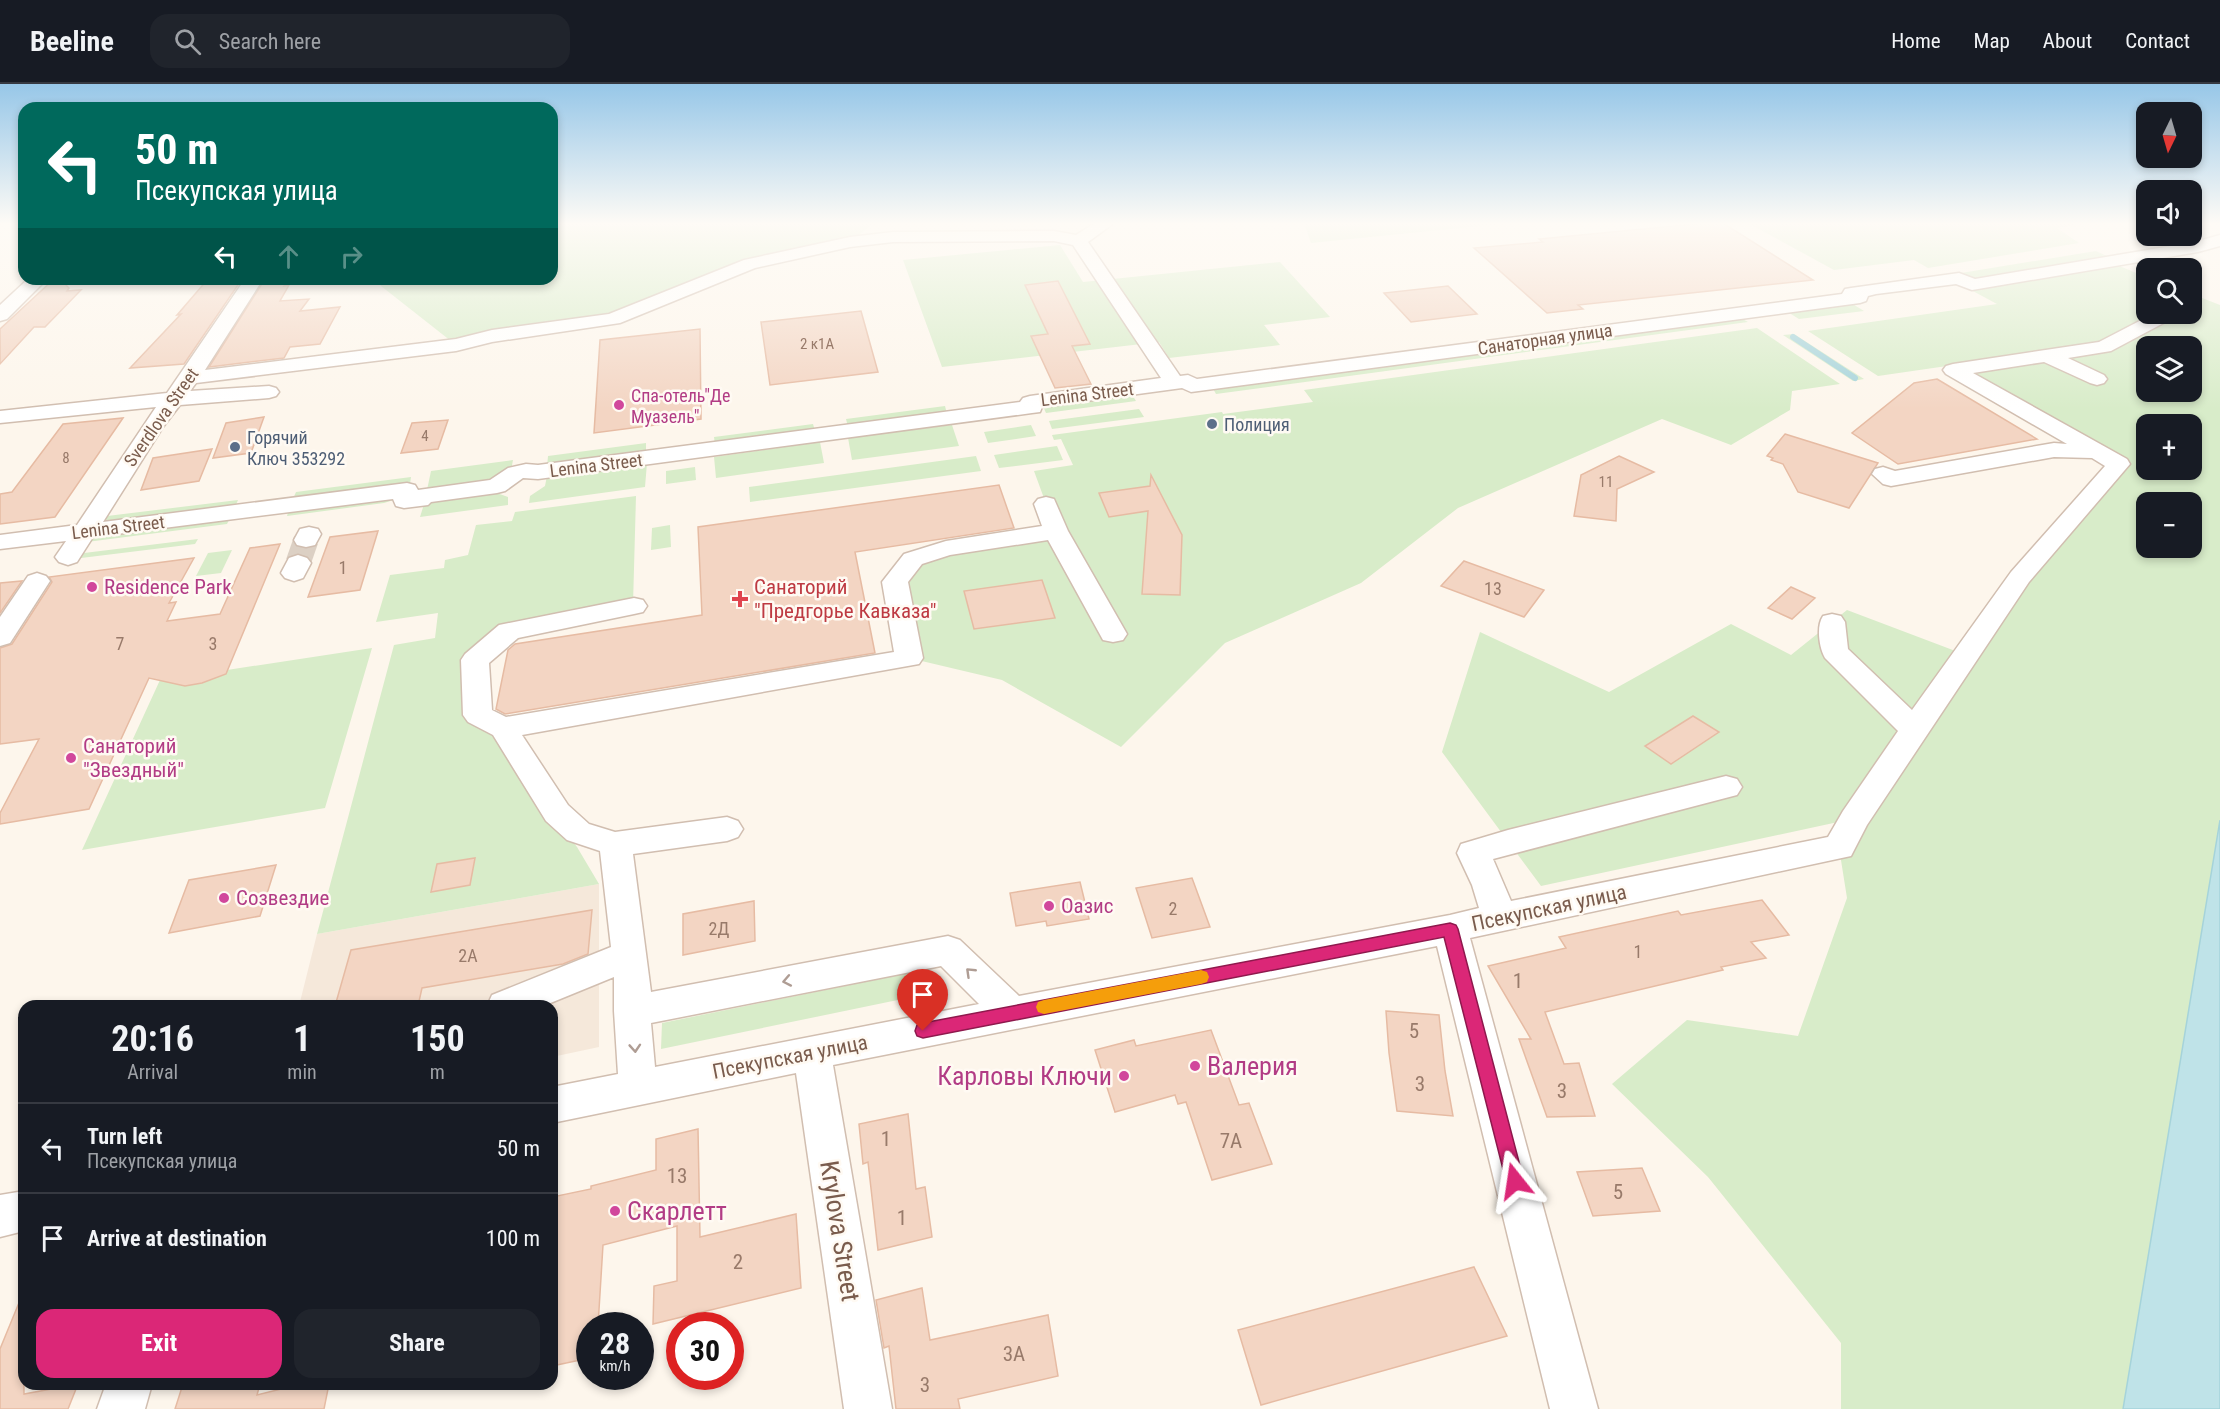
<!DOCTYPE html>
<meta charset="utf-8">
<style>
body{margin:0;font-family:"Roboto Condensed",sans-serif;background:#20242c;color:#f1f3f6;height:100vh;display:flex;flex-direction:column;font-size:22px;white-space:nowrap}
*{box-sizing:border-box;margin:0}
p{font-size:20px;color:#9ea1a6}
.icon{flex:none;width:33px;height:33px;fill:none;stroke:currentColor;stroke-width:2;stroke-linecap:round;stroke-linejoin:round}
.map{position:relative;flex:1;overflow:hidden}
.drawer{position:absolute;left:18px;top:916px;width:540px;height:390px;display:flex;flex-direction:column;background:#171b24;border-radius:18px;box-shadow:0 3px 9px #0003}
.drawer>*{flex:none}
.hud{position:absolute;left:18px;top:18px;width:540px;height:183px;border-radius:18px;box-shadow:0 3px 9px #0003;background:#00695c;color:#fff;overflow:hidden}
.needle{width:39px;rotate:185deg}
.tools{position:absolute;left:2136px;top:18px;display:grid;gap:12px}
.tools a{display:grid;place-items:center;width:66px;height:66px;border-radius:12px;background:#171b24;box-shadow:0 3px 9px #0003;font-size:30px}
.speed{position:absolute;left:576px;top:1228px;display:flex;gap:12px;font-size:30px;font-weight:700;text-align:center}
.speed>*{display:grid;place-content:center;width:78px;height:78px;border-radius:50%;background:#171b24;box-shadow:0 3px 9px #0003;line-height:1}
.speed small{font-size:15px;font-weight:400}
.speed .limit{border:9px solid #d22;background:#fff;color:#111}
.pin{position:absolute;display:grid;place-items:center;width:51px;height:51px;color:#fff;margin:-62px -26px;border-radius:50% 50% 50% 0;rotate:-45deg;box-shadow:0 0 6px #0007}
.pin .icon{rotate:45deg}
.me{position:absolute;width:66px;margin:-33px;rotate:345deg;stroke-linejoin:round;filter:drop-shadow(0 0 4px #0008)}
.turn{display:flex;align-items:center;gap:21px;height:126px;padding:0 18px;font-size:27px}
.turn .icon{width:78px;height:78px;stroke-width:2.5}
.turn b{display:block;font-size:42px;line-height:51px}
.lanes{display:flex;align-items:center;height:57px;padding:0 18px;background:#0003;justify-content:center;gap:30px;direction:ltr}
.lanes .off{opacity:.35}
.eta{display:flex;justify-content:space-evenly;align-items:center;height:102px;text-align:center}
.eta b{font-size:36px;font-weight:700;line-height:42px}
.cta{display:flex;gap:12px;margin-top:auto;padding:12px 18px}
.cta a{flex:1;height:69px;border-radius:18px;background:#db2777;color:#fff;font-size:24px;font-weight:700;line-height:69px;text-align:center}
.cta a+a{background:#20242c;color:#f1f3f6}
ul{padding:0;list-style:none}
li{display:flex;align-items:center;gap:18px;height:90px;padding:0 18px;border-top:2px solid #363941}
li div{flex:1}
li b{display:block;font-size:22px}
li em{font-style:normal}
header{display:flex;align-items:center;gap:36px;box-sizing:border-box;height:84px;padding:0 30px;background:#171b24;border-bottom:2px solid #363941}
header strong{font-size:28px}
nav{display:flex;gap:33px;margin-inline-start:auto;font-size:21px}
.search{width:420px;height:54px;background:#20242c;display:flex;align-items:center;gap:15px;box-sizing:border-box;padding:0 21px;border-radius:18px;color:#9ea1a6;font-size:22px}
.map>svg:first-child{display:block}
.residential{fill:#f5e8da}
.green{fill:#d8ecc9;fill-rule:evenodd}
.water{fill:#bfe3e8;stroke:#a5d3da;stroke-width:1.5}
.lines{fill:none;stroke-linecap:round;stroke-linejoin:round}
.stream{stroke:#a5d3da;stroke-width:6}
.building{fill:#f3d5c3;stroke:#e6bba3;stroke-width:1.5}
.minor-tunnel{stroke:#dcd0c4;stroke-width:25;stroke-dasharray:25 12;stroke-linecap:butt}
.minor-casing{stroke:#d1beb0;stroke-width:3}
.minor{fill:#fff;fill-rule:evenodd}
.oneway{stroke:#af9d94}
.route{fill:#db2777;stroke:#8e194d;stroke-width:1.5}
.slow{fill:#f59e0b}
.hotel-dot{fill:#d1479c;stroke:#fffaf3;stroke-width:2}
.service-dot{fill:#5c6f8a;stroke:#fffaf3;stroke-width:2}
.health-dot{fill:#e0444e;stroke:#fffaf3;stroke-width:2}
.labels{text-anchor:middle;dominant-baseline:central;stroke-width:5;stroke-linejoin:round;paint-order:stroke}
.far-number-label{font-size:15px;fill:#987a6a}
.far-street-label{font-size:18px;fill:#7a5c4d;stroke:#fffaf3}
.far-hotel-label{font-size:18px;fill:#b23c85;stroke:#fffaf3;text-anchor:start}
.far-service-label{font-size:18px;fill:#4e5e75;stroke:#fffaf3;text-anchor:start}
.number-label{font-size:18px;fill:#987a6a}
.hotel-label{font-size:21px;fill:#b23c85;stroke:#fffaf3;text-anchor:start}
.health-label{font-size:21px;fill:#be3a42;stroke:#fffaf3;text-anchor:start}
.street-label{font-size:21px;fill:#7a5c4d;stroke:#fffaf3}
.near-number-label{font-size:21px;fill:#987a6a}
.near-hotel-label{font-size:26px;fill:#b23c85;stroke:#fffaf3;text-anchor:start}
.near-street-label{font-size:26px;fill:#7a5c4d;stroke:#fffaf3}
</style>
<header>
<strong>Beeline</strong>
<div class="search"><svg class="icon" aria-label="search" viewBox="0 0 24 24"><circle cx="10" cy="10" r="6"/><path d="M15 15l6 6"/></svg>Search here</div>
<nav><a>Home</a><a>Map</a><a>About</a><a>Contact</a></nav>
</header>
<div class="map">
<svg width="2220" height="1325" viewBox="0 0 2220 1325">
<rect width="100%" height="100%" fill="#fdf6ec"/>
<polygon class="residential" points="599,800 599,963 552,973 552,922 299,922 317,850"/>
<g class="green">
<polygon points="552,139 874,139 850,158 750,180 613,235 456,261 381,202 376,195 552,195"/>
<polygon points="1304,139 1510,139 1311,159"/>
<polygon points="1748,139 2069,139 2075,141 2057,144 2079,159 1928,184 1914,176 1834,186"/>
<polygon points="1060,161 1083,198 1280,178 1330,233 1264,241 1280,261 1169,274 1159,258 942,283 903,176"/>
<polygon points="2096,167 2109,173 1973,195 1961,189"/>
<path d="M2117,181l29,12v37h46v-20l28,11v515l-97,589h-282v-66l-133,-166 -96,-93 75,-64 111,16 49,-138 -7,-44 12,-35 -311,67 -99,-134 38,-120 129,60 122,-68 60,31 56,-45 119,45 152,-191 -171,-98 -69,10 -70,-45 189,-27 -26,-14zM2146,262h46v46h-46zM2146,340h46v46h-46zM2146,418h46v46h-46z"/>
<polygon points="1851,219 1864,227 1799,235 1786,227"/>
<polygon points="1739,233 1748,238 1216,310 1212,303"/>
<polygon points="1757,244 1840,300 1792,307 1790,326 1731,361 1662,335 1458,424 1361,499 1225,559 1121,663 1002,596 909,574 895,497 914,475 1056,447 1034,387 1073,381 1061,355 1054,356 1052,351 1222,328 1223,330 1313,318 1304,306"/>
<polygon points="1794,250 1864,295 1853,297 1783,251"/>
<polygon points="1131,309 1136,317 1046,329 1042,320"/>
<polygon points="945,322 947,330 848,343 846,335"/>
<polygon points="1139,325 1144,333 1052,345 1049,337"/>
<polygon points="813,340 815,347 715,361 714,353"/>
<polygon points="952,341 959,362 852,376 848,354"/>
<polygon points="1031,341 1036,352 988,359 984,348"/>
<polygon points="820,358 824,379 716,394 714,373"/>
<polygon points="646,359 646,369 547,383 548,372"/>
<polygon points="1057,362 1063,376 999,384 994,371"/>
<polygon points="976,372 981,387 750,418 749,403"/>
<polygon points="513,376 511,387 494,397 427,406 431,387"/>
<polygon points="647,379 645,403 529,419 530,412 545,402 547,392"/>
<polygon points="695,383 696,396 666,400 666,387"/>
<polygon points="411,393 410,400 293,415 296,408"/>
<polygon points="494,408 508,413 508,421 420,433 425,417"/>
<polygon points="636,412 633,521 509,547 475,576 478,631 577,763 599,800 317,850 394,561 435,554 438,529 376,538 390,491 444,484 445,476 468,471 476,441 512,437 515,428"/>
<polygon points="400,414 384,419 287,432 289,425"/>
<polygon points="238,416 235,423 94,441 99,433"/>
<polygon points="231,432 227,440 79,459 84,451"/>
<polygon points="670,441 671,463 651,466 652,444"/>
<polygon points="198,455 195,460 73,475 76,470"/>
<polygon points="232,466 221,489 196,492 208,469"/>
<path d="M372,564l-47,160 -243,42 78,-170c30,7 37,5 66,-6l1,-4z"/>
<polygon points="914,888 917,912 661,965 662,939"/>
</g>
<polygon class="water" points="2220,736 2220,1325 2123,1325"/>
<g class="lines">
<polyline class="stream" points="1793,253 1855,294"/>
</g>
<g class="building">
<polygon points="1705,139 1723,139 1813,196 1578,221 1583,225 1547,229 1474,164 1543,158 1539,155"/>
<polygon points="54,195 60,195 69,204 67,207 81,206 45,243 34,243 0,280 0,245"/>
<polygon points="208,195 242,195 184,280 130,284 181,230 177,231"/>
<polygon points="265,195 288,195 284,202 289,201 280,217 309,215 300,227 340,223 320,260 290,263 284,274 209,283"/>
<polygon points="1058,197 1090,260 1072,262 1091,300 1055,304 1031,252 1048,250 1025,201"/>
<polygon points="1448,202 1477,230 1411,238 1384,209"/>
<polygon points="861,227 878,288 770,301 761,238"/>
<polygon points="700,245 701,335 594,349 600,256"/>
<polygon points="1937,295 2037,355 1898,380 1852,349 1914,299"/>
<polygon points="264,333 251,369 213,374 226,339"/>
<polygon points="123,334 55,433 0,440 0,410 12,408 63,340"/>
<polygon points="448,336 438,365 401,369 412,339"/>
<polygon points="1785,350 1878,379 1849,424 1798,408 1783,380 1771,376 1773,374 1767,372"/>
<polygon points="212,365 199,397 141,406 153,374"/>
<polygon points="1619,372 1654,388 1617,405 1616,437 1574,432 1581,391"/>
<polygon points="1151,391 1182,451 1180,511 1142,510 1148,427 1109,433 1099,409 1150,402"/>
<polygon points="999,401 1014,444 855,468 875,569 505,630 496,625 508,566 515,560 702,531 698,443"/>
<polygon points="378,447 360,506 308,513 330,453"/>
<polygon points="280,460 226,590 202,599 185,602 149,594 89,725 0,740 0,729 39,655 0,660 0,564 12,560 52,498 49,493 194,474 169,519 176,518 167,537 220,530 250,464"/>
<polygon points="1464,477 1544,506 1524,533 1441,502"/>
<polygon points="1042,496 1055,534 974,545 964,507"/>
<polygon points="22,497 0,529 0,499"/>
<polygon points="1791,503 1815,514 1792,535 1768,524"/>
<polygon points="1693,632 1719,648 1671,680 1645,662"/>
<polygon points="475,774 470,801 431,808 437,780"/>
<polygon points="276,781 260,832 169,849 189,796"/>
<polygon points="1192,794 1210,843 1152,854 1136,804"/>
<polygon points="1080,798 1089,835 1047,842 1046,837 1016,842 1010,809"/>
<polygon points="1762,816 1789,851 1751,858 1766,874 1721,883 1723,886 1545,928 1564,980 1579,979 1595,1032 1547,1033 1519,955 1531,955 1488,882 1566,864 1559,853 1678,827 1681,831"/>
<polygon points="754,817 755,857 683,871 683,830"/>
<polygon points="592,826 588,870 563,880 422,904 418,922 335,922 351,866"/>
<polygon points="1386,927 1439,931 1445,987 1453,1032 1397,1027 1389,969"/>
<polygon points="1211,946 1239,1021 1249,1019 1272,1080 1212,1096 1186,1018 1178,1020 1175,1011 1115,1028 1095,966 1134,956 1136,962"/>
<polygon points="908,1030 916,1105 925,1103 932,1153 878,1166 868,1078 863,1080 859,1040"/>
<polygon points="698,1045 700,1153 796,1130 801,1204 653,1240 654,1202 677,1197 677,1142 603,1161 598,1242 590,1242 590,1274 552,1282 552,1113 591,1105 591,1102 656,1086 656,1055"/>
<polygon points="1642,1084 1660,1127 1593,1132 1577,1088"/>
<polygon points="1474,1183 1507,1252 1261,1321 1238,1246"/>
<polygon points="922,1204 930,1256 1048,1231 1058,1292 958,1315 960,1325 896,1325 889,1262 884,1264 876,1216"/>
<polygon points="23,1209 24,1310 78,1300 68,1325 0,1325 0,1265"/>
<polygon points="183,1300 260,1300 257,1311 301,1300 329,1300 324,1325 175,1325"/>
</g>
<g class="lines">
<polyline class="minor-tunnel" points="298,479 306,456"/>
<defs>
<g id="minor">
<path d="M1095,139h19l-26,19 92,134 8,-1 9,4 645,-85 3,-5 6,-1 108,-15 16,6 220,-37 25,-7v11l-22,6 -226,38 -16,-6 -80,10 -8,2 -2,5 -6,2 -669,89 -9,-4 -140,19 -2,5 -8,1 -494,66 -15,-1 -18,13 -8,2 -66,9 -3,3 -24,3 -8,-2 -3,-7 -300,38 -16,25 -9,3 -9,-3 -4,-5 11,-16 -66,8v-14l77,-10 79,-118 -156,16v-12l167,-18 78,-114h18l-58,91 251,-31 36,-9 117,-16 135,-54 106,-23 43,-5 161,-1 22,4zM1054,157l19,4 88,133 -131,18 -7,2 -3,4 -482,63 -12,-1 -18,4 -18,12 -72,10 -3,-5 -8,-2 -304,39 60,-95 17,-22 89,-7 7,-2 3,-4 -3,-4 -7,-2 -79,5 6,-8 260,-32 36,-9 128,-19 135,-55 95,-21 43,-5z"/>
<polygon points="28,195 47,195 7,235 0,237 0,221"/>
<path d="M2153,230h22l-2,4 -62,33 -43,7 36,17 3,4 -3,4 -7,2 -7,-2 -46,-21 -71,11 154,86 3,5 -101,118 -162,243 -16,31 -381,82 128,471h-48l-113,-463 -604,119 59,344h-48l-48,-336 -244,50v-36l66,-13 -4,-63v-34l-71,29h-56l5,-11 119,-48 -11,-96 -33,-11 -21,-19 -53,-86 -25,-13 -5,-7 -2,-55 4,-6 34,-29 135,-27 9,2 4,6 -4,6 -9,2 -116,24 -29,25 3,47 14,7 388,-65 -12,-70 22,-28 42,-13 96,-15 -8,-22 4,-5 8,-2 8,2 14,32 59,103 -4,6 -10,2 -10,-2 -55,-100 -98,15 -28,9 -14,18 15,76 -4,6 -397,71 46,70 21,19 26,8 112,-15 11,4 5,8 -5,8 -11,4 -94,13 18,138 297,-56 12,4 59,56 431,-81 29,-7 -7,-23 -15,-32 4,-9 47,-14 218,-54 11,3 5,8 -5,8 -244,64 18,42 317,-64 15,-26 55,-80 -73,-73c-6,-10 -9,-32 -2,-42l9,-2 9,2 4,6 3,27 64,61 99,-138 94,-106 -13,-8 -38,-1 -163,29 -8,-2 -11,-10 3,-5 8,-2 12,4 159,-28 13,1 -121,-70 -3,-4 3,-4 7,-2 146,-22zM941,882l38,38 -324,63 -4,-44z"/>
<polygon points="309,443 318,445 321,450 315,461 306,463 297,461 294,456 300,445"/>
<polygon points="298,471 307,474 311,479 303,494 294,497 285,494 281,489 289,474"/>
<polygon points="37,489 46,492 50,497 10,559 0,562 0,533 28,492"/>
<polygon points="24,1107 24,1147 0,1153 0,1111"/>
<polygon points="106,1300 152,1300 145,1325 97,1325"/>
</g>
</defs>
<use href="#minor" class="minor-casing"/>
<use href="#minor" class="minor"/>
</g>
<defs><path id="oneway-chevron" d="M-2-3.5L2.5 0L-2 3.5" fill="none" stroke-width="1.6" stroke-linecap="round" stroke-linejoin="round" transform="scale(1.5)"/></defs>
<g class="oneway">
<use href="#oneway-chevron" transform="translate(970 888) rotate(-136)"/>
<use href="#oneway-chevron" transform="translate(787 897) rotate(169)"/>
<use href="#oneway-chevron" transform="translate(635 964) rotate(86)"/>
</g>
<linearGradient id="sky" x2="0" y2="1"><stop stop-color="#97c7e8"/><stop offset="0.43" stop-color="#fefbf6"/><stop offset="1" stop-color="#fefbf6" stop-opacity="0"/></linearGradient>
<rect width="2220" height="325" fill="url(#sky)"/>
<polygon class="route" points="1450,839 1456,841 1458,845 1524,1097 1522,1103 1515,1106 1508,1103 1506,1097 1444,853 923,954 917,952 915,947 917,941 923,939"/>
<polygon class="slow" points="1201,886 1207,888 1209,893 1207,898 1201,900 1044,930 1038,928 1036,923 1038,918 1044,916"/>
<g class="hotel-dot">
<circle cx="619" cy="321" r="6"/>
<circle cx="92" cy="503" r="6"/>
<circle cx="71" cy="674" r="6"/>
<circle cx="224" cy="814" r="6"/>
<circle cx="1049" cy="822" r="6"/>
<circle cx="1195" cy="982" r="6"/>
<circle cx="1124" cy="992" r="6"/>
<circle cx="615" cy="1127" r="6"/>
</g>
<g class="service-dot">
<circle cx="1212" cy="340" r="6"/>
<circle cx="235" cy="363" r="6"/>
</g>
<path class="health-dot" d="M737 506h6v6h6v6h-6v6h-6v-6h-6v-6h6z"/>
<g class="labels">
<g class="far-number-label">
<text x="817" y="260">2 к1А</text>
<text x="425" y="352">4</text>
<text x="66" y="374">8</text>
<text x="1606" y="398">11</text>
</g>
<g class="far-street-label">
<text transform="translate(1545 255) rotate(-8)">Санаторная улица</text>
<text transform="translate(1087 310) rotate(-7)">Lenina Street</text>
<text transform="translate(161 333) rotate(-55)">Sverdlova Street</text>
<text transform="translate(596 381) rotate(-7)">Lenina Street</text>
<text transform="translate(118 443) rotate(-7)">Lenina Street</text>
</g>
<g class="far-hotel-label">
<text x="631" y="311">Спа-отель"Де<tspan x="631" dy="21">Муазель"</tspan></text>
</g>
<g class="far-service-label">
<text x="1224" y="340">Полиция</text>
<text x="247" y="353">Горячий<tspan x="247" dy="21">Ключ 353292</tspan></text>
</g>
<g class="number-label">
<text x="343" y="483">1</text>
<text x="1493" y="504">13</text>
<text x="120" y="559">7</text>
<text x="213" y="559">3</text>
<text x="1173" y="824">2</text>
<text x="719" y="844">2Д</text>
<text x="1638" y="867">1</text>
<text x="468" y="871">2А</text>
</g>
<g class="hotel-label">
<text x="104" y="503">Residence Park</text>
<text x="83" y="662">Санаторий<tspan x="83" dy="24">"Звездный"</tspan></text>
<text x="236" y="814">Созвездие</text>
<text x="1061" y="822">Оазис</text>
</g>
<g class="health-label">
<text x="754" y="503">Санаторий<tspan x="754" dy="24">"Предгорье Кавказа"</tspan></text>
</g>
<g class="street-label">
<text transform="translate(1549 824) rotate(-12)">Псекупская улица</text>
<text transform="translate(790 973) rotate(-11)">Псекупская улица</text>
</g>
<g class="near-number-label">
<text x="1518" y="897">1</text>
<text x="1414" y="947">5</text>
<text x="1420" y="1000">3</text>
<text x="1562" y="1007">3</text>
<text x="886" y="1055">1</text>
<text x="1231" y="1057">7А</text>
<text x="677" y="1092">13</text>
<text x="1618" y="1108">5</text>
<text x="902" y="1134">1</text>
<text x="738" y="1178">2</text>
<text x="1014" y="1270">3А</text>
<text x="925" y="1301">3</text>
</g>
<g class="near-hotel-label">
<text x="1207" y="982">Валерия</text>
<text x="1112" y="992" text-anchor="end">Карловы Ключи</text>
<text x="627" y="1127">Скарлетт</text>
</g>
<g class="near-street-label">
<text transform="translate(840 1147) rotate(81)">Krylova Street</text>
</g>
</g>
</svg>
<div class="tools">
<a><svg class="needle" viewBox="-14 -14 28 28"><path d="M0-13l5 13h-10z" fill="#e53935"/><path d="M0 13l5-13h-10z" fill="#9ea1a6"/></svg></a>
<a><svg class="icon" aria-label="sound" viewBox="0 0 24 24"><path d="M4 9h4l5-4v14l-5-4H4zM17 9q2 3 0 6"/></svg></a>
<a><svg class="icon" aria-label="search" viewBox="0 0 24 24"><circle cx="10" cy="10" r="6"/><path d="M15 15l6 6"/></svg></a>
<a><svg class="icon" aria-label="layers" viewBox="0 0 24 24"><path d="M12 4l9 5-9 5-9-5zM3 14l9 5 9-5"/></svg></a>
<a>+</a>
<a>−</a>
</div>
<div class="speed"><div>28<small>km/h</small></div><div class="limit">30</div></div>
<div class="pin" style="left:923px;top:947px;background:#d93025"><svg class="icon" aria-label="arrive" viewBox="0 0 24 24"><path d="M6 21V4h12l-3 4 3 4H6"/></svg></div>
<svg class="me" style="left:1515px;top:1097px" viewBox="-20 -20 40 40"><path d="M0-17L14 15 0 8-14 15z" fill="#db2777" stroke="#fff" stroke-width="4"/></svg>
<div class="hud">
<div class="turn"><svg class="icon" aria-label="left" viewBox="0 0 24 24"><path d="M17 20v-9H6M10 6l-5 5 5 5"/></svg><div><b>50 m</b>Псекупская улица</div></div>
<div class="lanes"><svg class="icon" aria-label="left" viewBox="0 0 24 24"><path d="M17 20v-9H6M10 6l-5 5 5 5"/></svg><svg class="icon off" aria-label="ahead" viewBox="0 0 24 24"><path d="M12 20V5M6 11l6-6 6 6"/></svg><svg class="icon off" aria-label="right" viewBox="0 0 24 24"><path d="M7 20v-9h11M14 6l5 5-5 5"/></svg></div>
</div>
<section class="drawer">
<div class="eta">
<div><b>20:16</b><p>Arrival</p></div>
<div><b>1</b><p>min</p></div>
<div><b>150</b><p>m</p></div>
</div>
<ul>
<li><svg class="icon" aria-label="left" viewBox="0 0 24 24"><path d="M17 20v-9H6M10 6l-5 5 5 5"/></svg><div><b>Turn left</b><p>Псекупская улица</p></div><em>50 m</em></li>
<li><svg class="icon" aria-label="arrive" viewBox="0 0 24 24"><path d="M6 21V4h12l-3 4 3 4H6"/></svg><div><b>Arrive at destination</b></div><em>100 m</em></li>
</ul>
<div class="cta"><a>Exit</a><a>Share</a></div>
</section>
</div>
